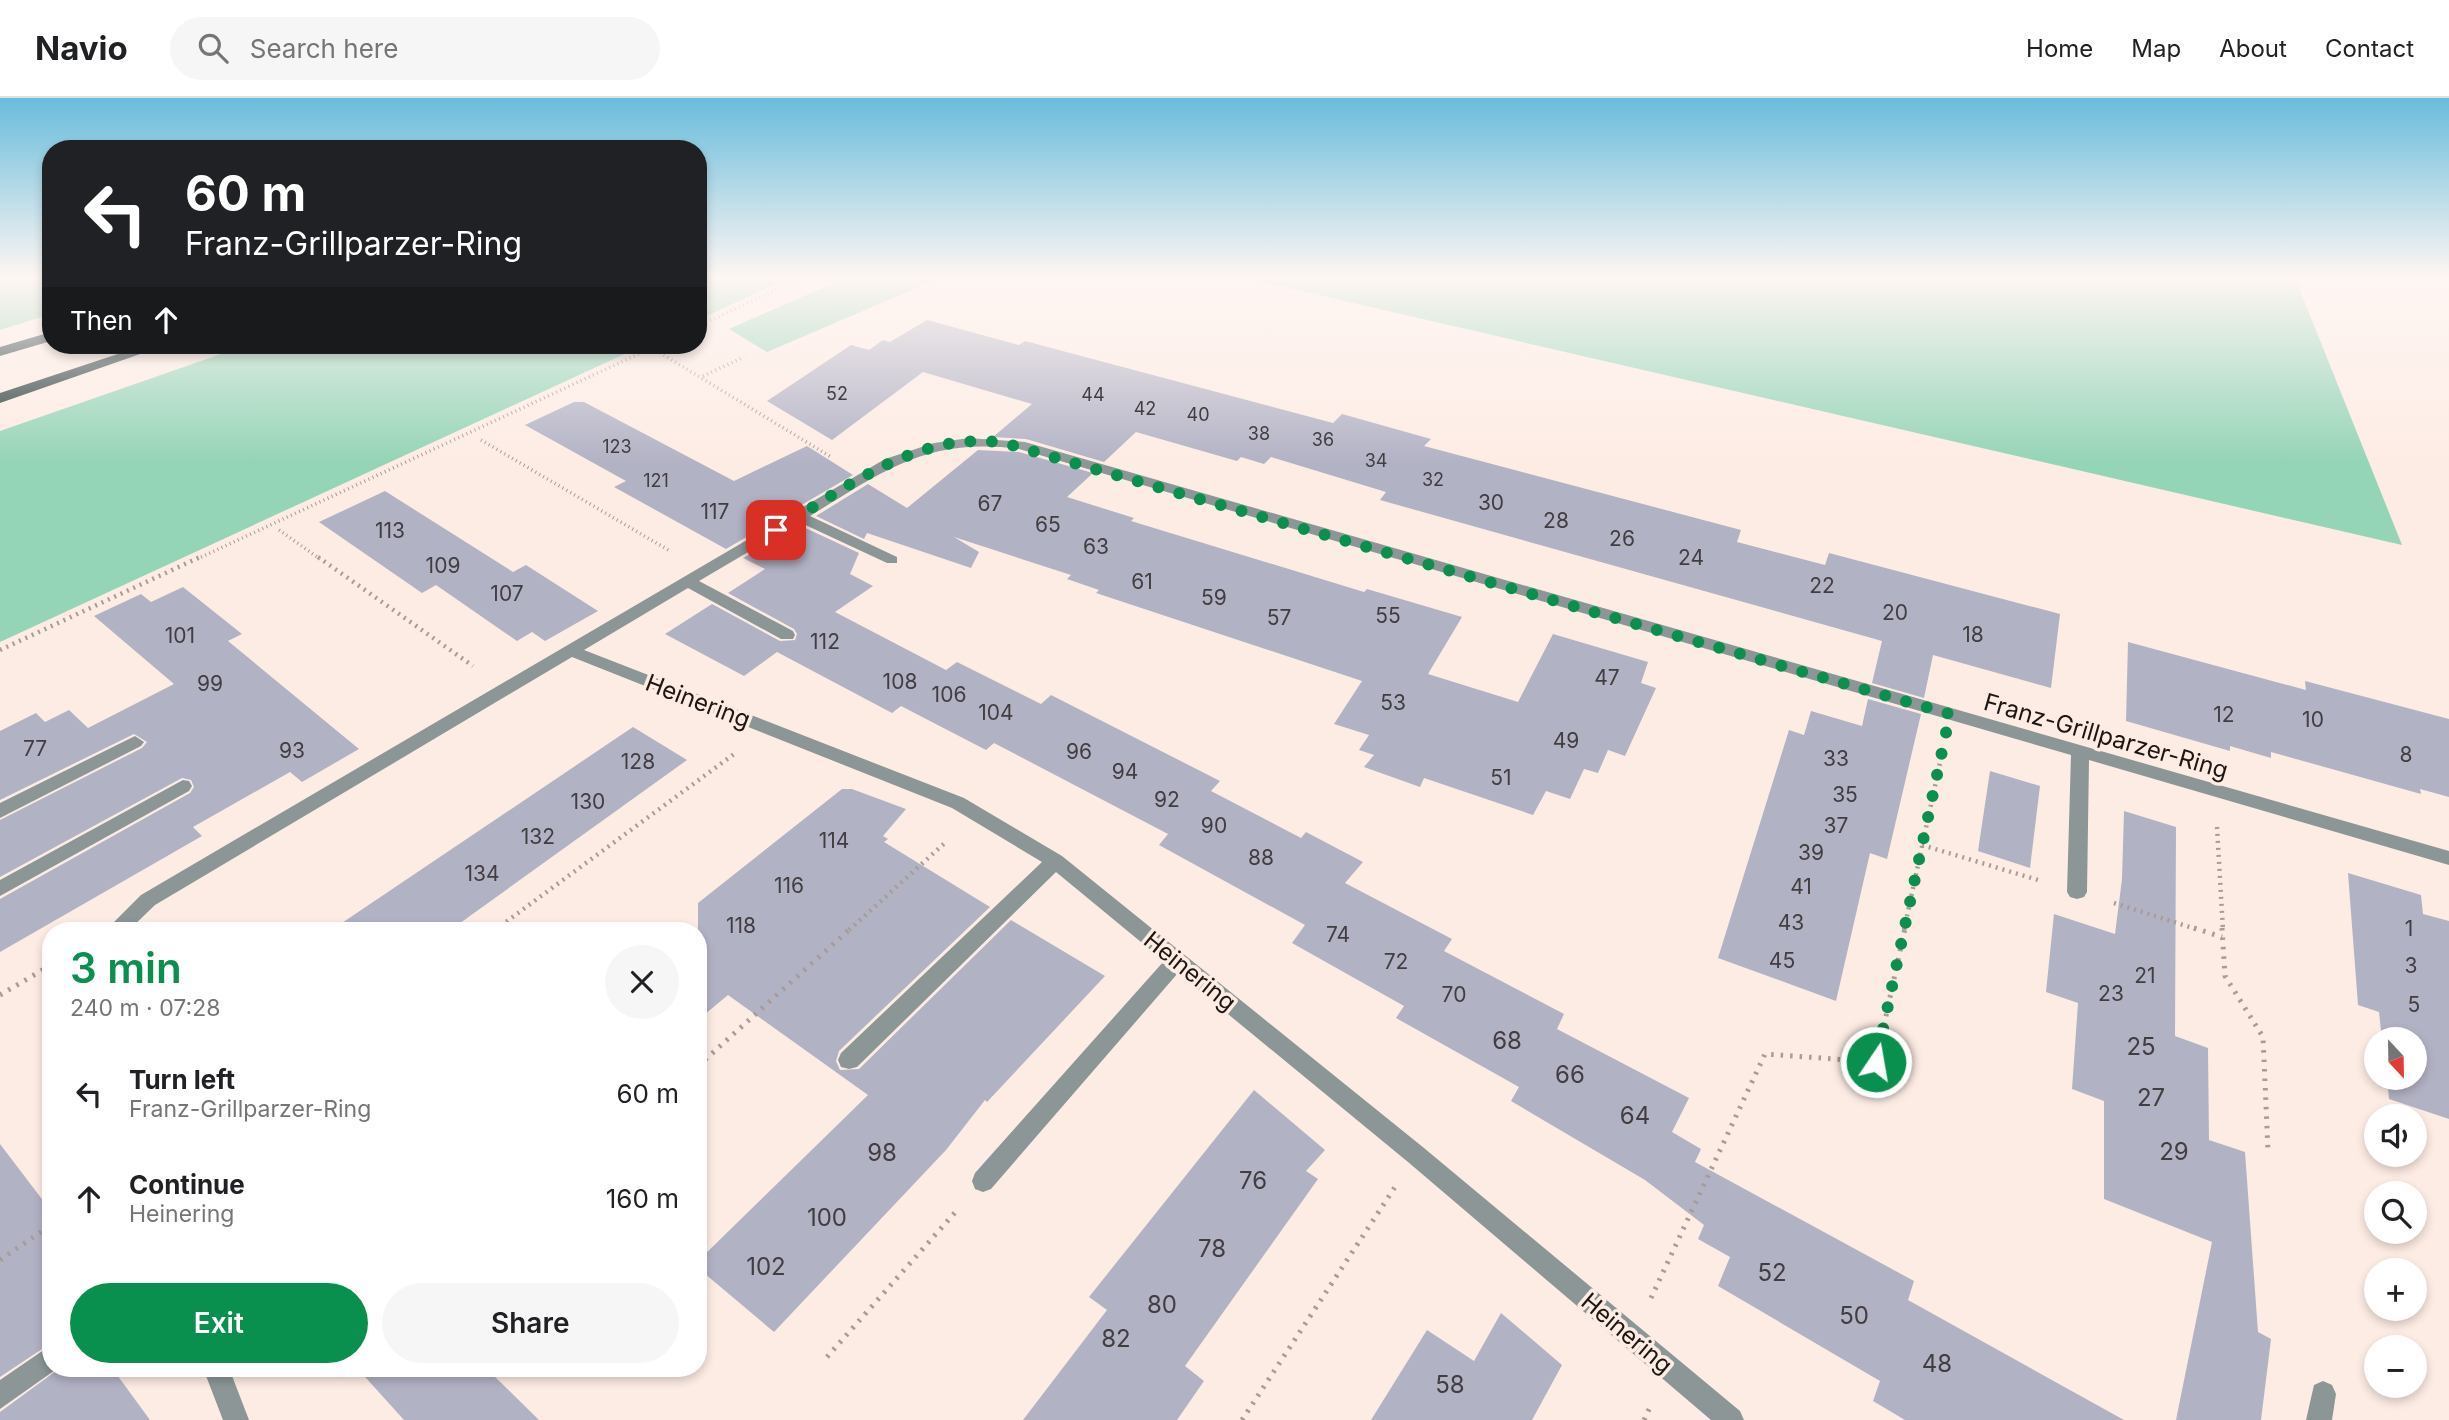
<!DOCTYPE html>
<meta charset="utf-8">
<style>
body{margin:0;font-family:Inter,sans-serif;background:#f6f6f6;color:#202124;height:100vh;display:flex;flex-direction:column;font-size:26px;white-space:nowrap}
*{box-sizing:border-box;margin:0}
p{font-size:23px;color:#757577}
.icon{flex:none;width:38px;height:38px;fill:none;stroke:currentColor;stroke-width:2;stroke-linecap:round;stroke-linejoin:round}
.map{position:relative;flex:1;overflow:hidden}
.details{position:absolute;left:42px;top:824px;width:665px;height:455px;display:flex;flex-direction:column;background:#fff;border-radius:28px;box-shadow:0 4px 10px #0003}
.details>*{flex:none}
.hud{position:absolute;left:42px;top:42px;width:665px;height:214px;border-radius:28px;box-shadow:0 4px 10px #0003;background:#202124;color:#fff;overflow:hidden}
.needle{width:46px;rotate:158deg}
.controls{position:absolute;left:2364px;top:929px;display:grid;gap:14px}
.controls a{display:grid;place-items:center;width:63px;height:63px;border-radius:50%;background:#fff;box-shadow:0 4px 10px #0003;font-size:35px}
.pin{position:absolute;display:grid;place-items:center;width:60px;height:60px;color:#fff;margin:-30px;border-radius:14px;box-shadow:0 4px 10px #0006}
.me{position:absolute;width:77px;margin:-38px;rotate:12deg;stroke-linejoin:round;filter:drop-shadow(0 0 5px #0008)}
.turn{display:flex;align-items:center;gap:24px;height:147px;padding:0 28px;font-size:32px}
.turn .icon{width:91px;height:91px;stroke-width:2.5}
.turn b{display:block;font-size:49px;line-height:60px}
.then{display:flex;align-items:center;height:66px;padding:0 28px;background:#0003;gap:14px;font-size:26px}
.round{display:grid;place-items:center;flex:none;width:74px;height:74px;border-radius:37px;background:#f6f6f6}
.headline{display:flex;align-items:center;justify-content:space-between;height:119px;padding:0 28px}
h1{font-size:42px;font-weight:600;line-height:52px;color:#0a904e}
.cta{display:flex;gap:14px;margin-top:auto;padding:14px 28px}
.cta a{flex:1;height:80px;border-radius:42px;background:#0a904e;color:#fff;font-size:28px;font-weight:600;line-height:80px;text-align:center}
.cta a+a{background:#f6f6f6;color:#202124}
ul{padding:0;list-style:none}
li{display:flex;align-items:center;gap:21px;height:105px;padding:0 28px}
li div{flex:1}
li b{display:block;font-size:26px}
li em{font-style:normal}
header{display:flex;align-items:center;gap:42px;box-sizing:border-box;height:98px;padding:0 35px;background:#fff;border-bottom:2px solid #e0e0e0}
header strong{font-size:33px}
nav{display:flex;gap:38px;margin-inline-start:auto;font-size:24px}
.search{width:490px;height:63px;background:#f6f6f6;display:flex;align-items:center;gap:18px;box-sizing:border-box;padding:0 24px;border-radius:38px;color:#757577;font-size:26px}
.map>svg:first-child{display:block}
.green{fill:#94d4b7}
.building{fill:#b2b2c5}
.lines{fill:none;stroke-linecap:round;stroke-linejoin:round}
.path-far2{stroke:#a99b95;stroke-width:3.5;stroke-dasharray:1 3.5;stroke-linecap:butt}
.path-far1{stroke:#a99b95;stroke-width:4.5;stroke-dasharray:2 5;stroke-linecap:butt}
.path{stroke:#a99b95;stroke-width:5;stroke-dasharray:2.5 7;stroke-linecap:butt}
.minor{fill:#8c9696;fill-rule:evenodd}
.highway{fill:#203535;fill-rule:evenodd}
.route{stroke:#0a904e;stroke-width:12;stroke-dasharray:0 21.6}
.labels{text-anchor:middle;dominant-baseline:central;stroke-width:7;stroke-linejoin:round;paint-order:stroke}
.far-number-label{font-size:18px;fill:#423d40}
.number-label{font-size:21px;fill:#423d40}
.street-label{font-size:24px;fill:#1d1613;stroke:#fdece4}
.near-number-label{font-size:24px;fill:#423d40}
</style>
<header>
<strong>Navio</strong>
<div class="search"><svg class="icon" aria-label="search" viewBox="0 0 24 24"><circle cx="10" cy="10" r="6"/><path d="M15 15l6 6"/></svg>Search here</div>
<nav><a>Home</a><a>Map</a><a>About</a><a>Contact</a></nav>
</header>
<div class="map">
<svg width="2449" height="1322" viewBox="0 0 2449 1322">
<rect width="100%" height="100%" fill="#fdece4"/>
<g class="green">
<polygon points="0,180 51,180 51,216 0,232"/>
<polygon points="698,180 789,180 698,222"/>
<polygon points="845,180 940,180 767,254 729,231"/>
<polygon points="1245,180 2295,180 2402,447"/>
<polygon points="247,247 644,247 0,544 0,333"/>
</g>
<g class="building">
<polygon points="927,222 1019,247 1025,243 1333,325 1342,316 1431,341 1424,348 1741,432 1737,444 1825,467 1829,455 2060,516 2051,590 1933,557 1924,600 1872,585 1882,543 1380,402 1386,394 1271,359 1264,366 1241,359 1237,363 1136,334 1104,364 1026,341 993,339 1032,306 923,274 832,342 767,303 851,247 869,252 883,242 890,244"/>
<polygon points="574,304 584,304 734,383 807,348 853,377 726,451 614,389 626,383 525,327"/>
<polygon points="978,352 1019,354 1093,375 1067,399 1134,420 1131,423 1364,494 1367,491 1462,519 1428,576 1518,604 1553,536 1648,564 1641,585 1656,590 1625,658 1608,652 1598,675 1584,671 1570,701 1546,693 1533,717 1424,680 1420,689 1364,669 1374,657 1359,652 1369,637 1334,626 1362,583 1096,495 1099,492 1067,481 1071,477 954,439 979,454 971,470 867,435 864,441 816,418 868,386 907,410"/>
<polygon points="385,393 513,474 526,467 598,513 545,543 532,534 517,543 436,487 422,495 319,424"/>
<polygon points="799,427 859,455 850,476 873,488 835,514 946,572 957,564 1041,606 1051,597 1220,683 1211,693 1301,740 1306,734 1363,764 1345,785 1452,841 1444,853 1564,916 1557,931 1689,1000 1672,1034 1701,1051 1695,1064 1914,1183 1908,1202 2124,1322 1905,1322 1873,1303 1880,1283 1718,1188 1730,1159 1698,1141 1704,1127 1645,1082 1511,1003 1519,989 1396,920 1404,908 1292,845 1305,827 1159,747 1168,736 994,645 986,652 901,608 892,615 777,554 744,578 665,536 712,506 780,543 795,542 797,536 794,531 728,495 765,471 743,460"/>
<polygon points="183,489 242,536 228,543 359,651 302,684 290,674 193,729 202,738 0,854 0,801 190,695 194,689 191,682 182,680 0,779 0,722 142,650 147,644 134,636 0,702 0,633 36,615 45,624 69,612 88,630 174,586 94,518 141,496 151,504"/>
<polygon points="2128,544 2306,592 2305,583 2449,621 2449,699 2420,691 2421,696 2271,654 2271,660 2230,648 2230,653 2126,623"/>
<polygon points="1868,601 1921,616 1887,761 1870,755 1836,903 1718,860 1789,632 1804,637 1811,613 1862,628"/>
<polygon points="633,629 687,662 449,833 330,833"/>
<polygon points="1990,673 2040,688 2030,770 1978,753"/>
<polygon points="842,691 852,691 906,711 883,738 888,741 884,744 990,809 839,953 836,963 840,972 859,971 1011,822 1105,878 987,1004 985,1002 946,1052 774,1234 698,1170 698,1163 868,997 728,897 698,922 698,805"/>
<polygon points="2124,713 2176,729 2175,938 2208,950 2209,1042 2245,1054 2258,1234 2271,1241 2261,1322 2176,1322 2212,1144 2104,1101 2104,1003 2072,991 2078,905 2046,894 2054,816 2115,836 2122,781"/>
<polygon points="2348,775 2421,797 2423,816 2449,823 2449,1021 2389,1001 2387,980 2415,980 2415,942 2382,942 2379,914 2358,907"/>
<polygon points="1254,992 1325,1052 1306,1073 1318,1081 1185,1268 1204,1283 1177,1322 1023,1322 1107,1212 1089,1199"/>
<polygon points="0,1046 51,1113 51,1245 0,1279"/>
<polygon points="1501,1215 1562,1267 1532,1322 1371,1322 1427,1232 1474,1263"/>
<polygon points="60,1270 112,1270 150,1322 0,1322 0,1314"/>
<polygon points="357,1270 486,1270 539,1322 404,1322"/>
</g>
<g class="lines">
<g class="path-far2">
<polyline points="698,228 802,180"/>
<polyline points="652,250 831,359"/>
<polyline points="703,278 744,259"/>
<polyline points="481,342 670,453"/>
<polyline points="279,432 320,461"/>
<polyline points="197,461 658,247"/>
</g>
<g class="path-far1">
<polyline points="318,459 473,568"/>
<polyline points="0,552 200,459"/>
<polyline points="2217,729 2223,832"/>
<polyline points="1922,747 2038,782"/>
<polyline points="2114,805 2199,832"/>
<polyline points="495,832 734,656"/>
<polyline points="849,832 947,743"/>
<polyline points="1904,832 1943,651"/>
</g>
<g class="path">
<polyline points="2194,830 2222,839"/>
<polyline points="2222,830 2225,878 2263,939 2268,1053"/>
<polyline points="493,833 497,830"/>
<polyline points="0,897 51,867"/>
<polyline points="698,968 851,830"/>
<polyline points="0,1162 51,1127"/>
<polyline points="1651,1200 1765,956 1876,964 1905,830"/>
<polyline points="827,1259 959,1110"/>
<polyline points="1242,1322 1395,1089"/>
<polyline points="1644,1322 1651,1307"/>
</g>
<g class="minor">
<path d="M969,340l56,4 1424,409v14l-360,-105 -2,132 -3,5 -7,2 -7,-2 -3,-5 4,-137 -1052,-306c-92,-12 -135,22 -209,67l87,41v6h-10l-88,-41 -100,59 94,50 2,4 -2,4h-12l-93,-51 -104,62 380,148 98,58 362,292 316,263 4,9h-33l-303,-258 -230,-189 -187,216 -8,3 -8,-3 -3,-8 3,-8 189,-212 -108,-89 -199,195 -8,2 -8,-2 -3,-7 3,-7 201,-191 -90,-54 -380,-151 -417,248 -27,26h-23l36,-36 744,-436 49,-16z"/>
<polygon points="135,638 144,644 141,648 0,720 0,705"/>
<polygon points="183,682 189,683 192,688 189,693 0,798 0,782"/>
<polygon points="51,1247 51,1270 58,1270 0,1311 0,1282"/>
<polygon points="203,1270 229,1270 249,1322 223,1322"/>
<polygon points="2323,1283 2332,1287 2336,1296 2332,1322 2306,1322 2314,1287"/>
</g>
<g class="highway">
<polygon points="51,234 51,243 0,258 0,249"/>
<polygon points="145,247 166,247 0,305 0,295"/>
</g>
</g>
<linearGradient id="sky" x2="0" y2="1"><stop stop-color="#69bcdc"/><stop offset="0.49" stop-color="#fef6f3"/><stop offset="1" stop-color="#fef6f3" stop-opacity="0"/></linearGradient>
<rect width="2449" height="365" fill="url(#sky)"/>
<g class="lines">
<path class="route" d="M776,432c70,-42 142,-100 228,-87l946,271 -74,348"/>
</g>
<g class="labels">
<g class="far-number-label">
<text x="837" y="295">52</text>
<text x="1093" y="296">44</text>
<text x="1145" y="310">42</text>
<text x="1198" y="316">40</text>
<text x="1259" y="335">38</text>
<text x="1323" y="341">36</text>
<text x="617" y="348">123</text>
<text x="1376" y="362">34</text>
<text x="1433" y="381">32</text>
<text x="656" y="382">121</text>
</g>
<g class="number-label">
<text x="1491" y="404">30</text>
<text x="990" y="405">67</text>
<text x="715" y="413">117</text>
<text x="1556" y="422">28</text>
<text x="1048" y="426">65</text>
<text x="390" y="432">113</text>
<text x="1622" y="440">26</text>
<text x="1096" y="448">63</text>
<text x="1691" y="459">24</text>
<text x="443" y="467">109</text>
<text x="1142" y="483">61</text>
<text x="1822" y="487">22</text>
<text x="507" y="495">107</text>
<text x="1214" y="499">59</text>
<text x="1895" y="514">20</text>
<text x="1388" y="517">55</text>
<text x="1279" y="519">57</text>
<text x="1973" y="536">18</text>
<text x="180" y="537">101</text>
<text x="825" y="543">112</text>
<text x="1607" y="579">47</text>
<text x="900" y="583">108</text>
<text x="210" y="585">99</text>
<text x="949" y="596">106</text>
<text x="1393" y="604">53</text>
<text x="996" y="614">104</text>
<text x="2224" y="616">12</text>
<text x="2313" y="621">10</text>
<text x="1566" y="642">49</text>
<text x="35" y="650">77</text>
<text x="292" y="652">93</text>
<text x="1079" y="653">96</text>
<text x="2406" y="656">8</text>
<text x="1836" y="660">33</text>
<text x="638" y="663">128</text>
<text x="1125" y="673">94</text>
<text x="1501" y="679">51</text>
<text x="1845" y="696">35</text>
<text x="1167" y="701">92</text>
<text x="588" y="703">130</text>
<text x="1214" y="727">90</text>
<text x="1836" y="727">37</text>
<text x="538" y="738">132</text>
<text x="834" y="742">114</text>
<text x="1811" y="754">39</text>
<text x="1261" y="759">88</text>
<text x="482" y="775">134</text>
<text x="789" y="787">116</text>
<text x="1801" y="788">41</text>
<text x="1791" y="824">43</text>
<text x="741" y="827">118</text>
<text x="2409" y="830">1</text>
<text x="1338" y="836">74</text>
<text x="1782" y="862">45</text>
<text x="1396" y="863">72</text>
<text x="2411" y="867">3</text>
<text x="2145" y="877">21</text>
<text x="2111" y="895">23</text>
<text x="1454" y="896">70</text>
<text x="2414" y="906">5</text>
</g>
<g class="street-label">
<text transform="translate(698 603) rotate(21)">Heinering</text>
<text transform="translate(2106 638) rotate(16)">Franz-Grillparzer-Ring</text>
<text transform="translate(1190 873) rotate(39)">Heinering</text>
<text transform="translate(1627 1235) rotate(40)">Heinering</text>
</g>
<g class="near-number-label">
<text x="1507" y="942">68</text>
<text x="2141" y="948">25</text>
<text x="1570" y="976">66</text>
<text x="2151" y="999">27</text>
<text x="1635" y="1017">64</text>
<text x="2174" y="1053">29</text>
<text x="882" y="1054">98</text>
<text x="1253" y="1082">76</text>
<text x="827" y="1119">100</text>
<text x="1212" y="1150">78</text>
<text x="766" y="1168">102</text>
<text x="1772" y="1174">52</text>
<text x="1162" y="1206">80</text>
<text x="1854" y="1217">50</text>
<text x="1116" y="1240">82</text>
<text x="1937" y="1265">48</text>
<text x="1450" y="1286">58</text>
</g>
</g>
</svg>
<div class="controls">
<a><svg class="needle" viewBox="-14 -14 28 28"><path d="M0-13l5 13h-10z" fill="#e53935"/><path d="M0 13l5-13h-10z" fill="#757577"/></svg></a>
<a><svg class="icon" aria-label="sound" viewBox="0 0 24 24"><path d="M4 9h4l5-4v14l-5-4H4zM17 9q2 3 0 6"/></svg></a>
<a><svg class="icon" aria-label="search" viewBox="0 0 24 24"><circle cx="10" cy="10" r="6"/><path d="M15 15l6 6"/></svg></a>
<a>+</a>
<a>−</a>
</div>
<div class="pin" style="left:776px;top:432px;background:#d93025"><svg class="icon" aria-label="arrive" viewBox="0 0 24 24"><path d="M6 21V4h12l-3 4 3 4H6"/></svg></div>
<svg class="me" style="left:1876px;top:964px" viewBox="-20 -20 40 40"><circle r="17" fill="#0a904e" stroke="#fff" stroke-width="3"/><path d="M0-11L8 9 0 5-8 9z" fill="#fff"/></svg>
<div class="hud">
<div class="turn"><svg class="icon" aria-label="left" viewBox="0 0 24 24"><path d="M17 20v-9H6M10 6l-5 5 5 5"/></svg><div><b>60 m</b>Franz-Grillparzer-Ring</div></div>
<div class="then">Then<svg class="icon" aria-label="ahead" viewBox="0 0 24 24"><path d="M12 20V5M6 11l6-6 6 6"/></svg></div>
</div>
<section class="details">
<div class="headline"><div><h1>3 min</h1><p>240 m · 07:28</p></div><a class="round"><svg class="icon" aria-label="close" viewBox="0 0 24 24"><path d="M6 6l12 12M18 6L6 18"/></svg></a></div>
<ul>
<li><svg class="icon" aria-label="left" viewBox="0 0 24 24"><path d="M17 20v-9H6M10 6l-5 5 5 5"/></svg><div><b>Turn left</b><p>Franz-Grillparzer-Ring</p></div><em>60 m</em></li>
<li><svg class="icon" aria-label="ahead" viewBox="0 0 24 24"><path d="M12 20V5M6 11l6-6 6 6"/></svg><div><b>Continue</b><p>Heinering</p></div><em>160 m</em></li>
</ul>
<div class="cta"><a>Exit</a><a>Share</a></div>
</section>
</div>
